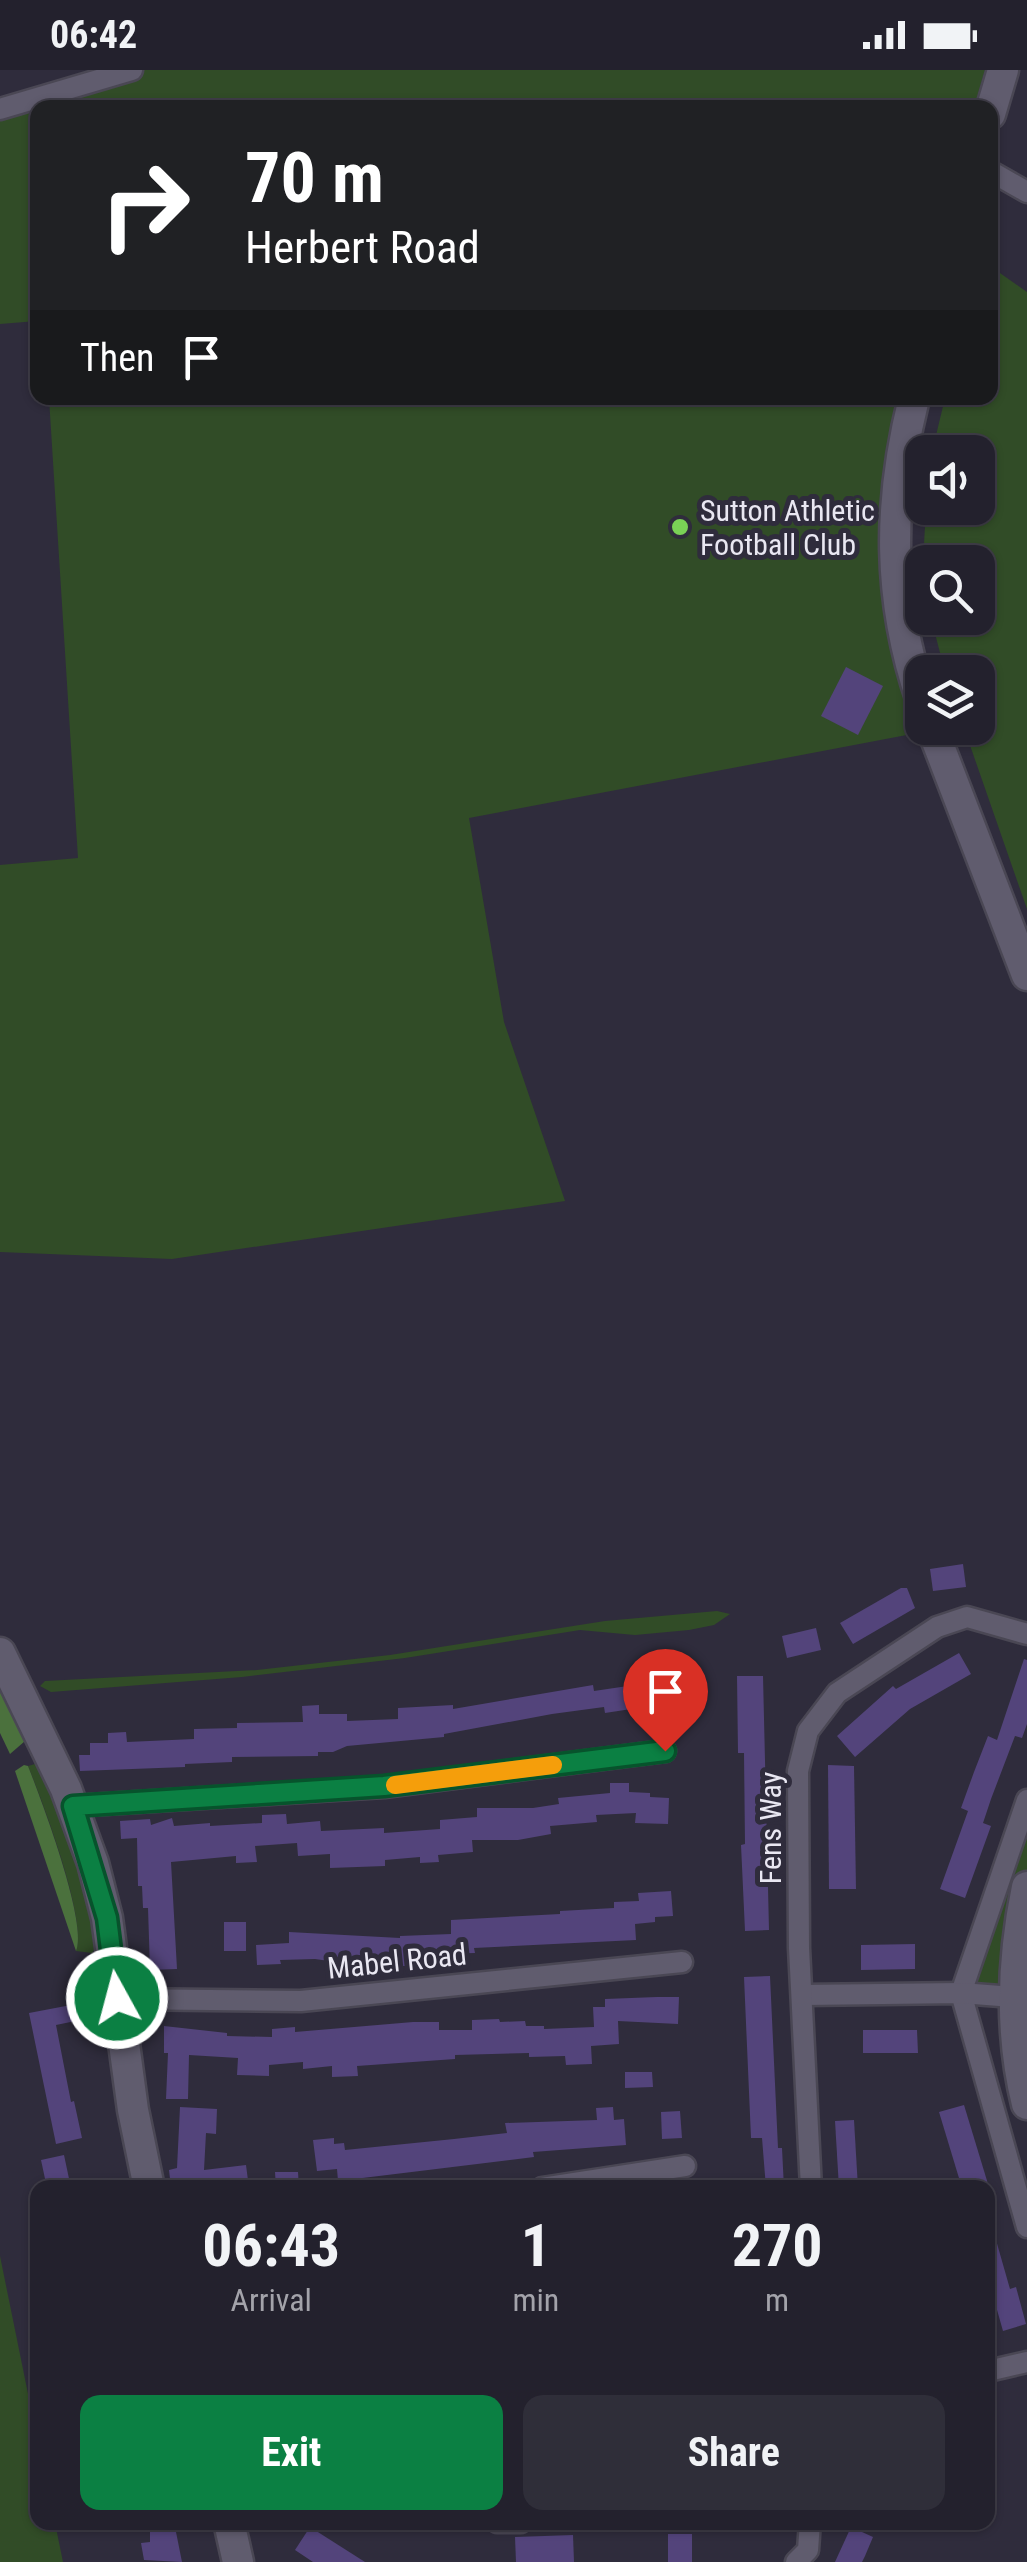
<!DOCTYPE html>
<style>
body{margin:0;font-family:"Roboto Condensed",sans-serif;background:#2f2e39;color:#f1f3f6;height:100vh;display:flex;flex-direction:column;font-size:38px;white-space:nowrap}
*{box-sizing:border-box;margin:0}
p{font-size:32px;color:#a3a3aa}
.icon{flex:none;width:55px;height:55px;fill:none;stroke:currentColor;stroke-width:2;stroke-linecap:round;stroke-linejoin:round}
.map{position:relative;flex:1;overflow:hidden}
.panel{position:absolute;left:30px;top:2110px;width:965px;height:350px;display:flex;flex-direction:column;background:#23212d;border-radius:20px;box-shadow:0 2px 8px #0004,0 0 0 2px #403e49}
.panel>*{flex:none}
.hud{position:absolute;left:30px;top:30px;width:968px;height:305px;border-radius:20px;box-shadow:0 2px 8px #0004,0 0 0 2px #403e49;background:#202124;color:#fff;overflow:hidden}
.fabs{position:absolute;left:905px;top:365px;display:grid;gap:20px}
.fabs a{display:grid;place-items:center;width:90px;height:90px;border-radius:20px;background:#23212d;box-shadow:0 2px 8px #0004,0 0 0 2px #403e49;font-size:50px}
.pin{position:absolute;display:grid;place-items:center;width:85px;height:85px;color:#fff;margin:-102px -42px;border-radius:50% 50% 50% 0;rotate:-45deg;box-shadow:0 0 10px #0007}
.pin .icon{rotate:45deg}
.me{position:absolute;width:110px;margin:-55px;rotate:353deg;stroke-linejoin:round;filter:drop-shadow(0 0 8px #0008)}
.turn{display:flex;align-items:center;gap:35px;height:210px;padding:0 50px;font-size:45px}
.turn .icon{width:130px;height:130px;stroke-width:2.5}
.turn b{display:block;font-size:70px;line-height:85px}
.then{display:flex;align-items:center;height:95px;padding:0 50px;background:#0003;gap:20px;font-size:38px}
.eta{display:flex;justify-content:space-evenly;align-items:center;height:170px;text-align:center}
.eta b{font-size:60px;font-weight:700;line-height:70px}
.button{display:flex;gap:20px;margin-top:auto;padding:20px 50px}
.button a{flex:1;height:115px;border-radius:20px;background:#0b8043;color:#fff;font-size:40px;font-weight:700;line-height:115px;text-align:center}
.button a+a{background:#2f2e39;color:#f1f3f6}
.status{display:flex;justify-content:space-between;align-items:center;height:70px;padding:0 50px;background:#23212d;direction:ltr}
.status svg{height:28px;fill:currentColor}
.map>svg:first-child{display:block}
.green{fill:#314c27}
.forest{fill:#4b713d}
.building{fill:#53447b}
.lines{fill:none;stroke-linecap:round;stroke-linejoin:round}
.street-casing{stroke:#4a4754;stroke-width:25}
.secondary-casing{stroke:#4a4754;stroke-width:35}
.street{stroke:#605c6e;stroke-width:20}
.secondary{stroke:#605c6e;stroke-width:30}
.route-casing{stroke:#07532c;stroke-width:25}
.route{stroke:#0b8043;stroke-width:18}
.slow{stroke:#f59e0b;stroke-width:18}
.poi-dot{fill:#7ad156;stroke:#2f2c3c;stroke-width:4}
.labels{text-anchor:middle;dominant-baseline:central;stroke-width:10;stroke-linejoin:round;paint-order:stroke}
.poi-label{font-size:30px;fill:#e9e7f2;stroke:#2f2c3c;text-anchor:start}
.street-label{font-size:30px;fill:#e9e7f2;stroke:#2f2c3c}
</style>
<div class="status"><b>06:42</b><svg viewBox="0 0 49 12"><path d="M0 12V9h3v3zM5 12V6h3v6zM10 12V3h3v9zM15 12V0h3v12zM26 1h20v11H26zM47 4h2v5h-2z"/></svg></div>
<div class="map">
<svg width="1027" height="2492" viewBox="0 0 1027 2492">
<rect width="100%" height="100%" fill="#2f2c3c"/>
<g class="green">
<polygon points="133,0 985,0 974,38 38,38 37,251 0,254 0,40"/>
<polygon points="990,196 1027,222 1027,839 964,658 978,658 978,602 945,602 931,548 978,548 978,492 923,492 926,438 978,438 978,382 932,382 945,328 990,328"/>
<polygon points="49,328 914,328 896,425 922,631 922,658 933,660 469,748 504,952 565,1131 172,1189 0,1182 0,795 78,788"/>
<polygon points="717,1541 730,1544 714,1555 689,1560 635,1565 580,1560 405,1588 242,1607 51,1622 40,1616 45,1611 257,1600 390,1585 605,1551"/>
<path d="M42,1692l40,108 15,76 -5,7 -16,-2c12,-30 -34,-151 -48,-185z"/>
<polygon points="1027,1733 1027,1816 1013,1927 962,1922"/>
<polygon points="0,2186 37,2368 38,2452 55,2453 63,2492 0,2492"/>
</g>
<g class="forest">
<polygon points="0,1611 25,1671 10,1684 0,1663"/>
<path d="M24,1695l4,1c13,33 60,157 48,185l-61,-180z"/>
</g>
<g class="building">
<polygon points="846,597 883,616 858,665 821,646"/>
<polygon points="963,1494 966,1517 933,1521 930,1499"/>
<polygon points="901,1518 907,1518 915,1538 853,1574 840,1553"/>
<polygon points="816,1558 821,1580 787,1588 782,1566"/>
<polygon points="959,1583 971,1604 910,1639 855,1687 837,1666 893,1616 896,1619"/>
<polygon points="1024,1589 1027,1590 1027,1654 1022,1668 1015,1666 991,1729 983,1753 991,1756 965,1828 940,1819 968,1741 961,1738 974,1702 988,1666 997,1670"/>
<polygon points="737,1606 763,1606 769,1860 745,1861 741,1775 745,1774 744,1683 738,1683"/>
<polygon points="648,1613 651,1636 605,1643 604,1637 552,1644 444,1664 444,1667 347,1676 333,1682 318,1682 318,1686 232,1687 232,1692 185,1694 185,1697 80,1701 79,1685 90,1685 90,1673 108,1673 108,1663 126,1662 127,1672 194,1669 194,1659 237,1658 237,1653 303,1652 302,1636 319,1635 319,1644 347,1644 347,1651 398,1649 398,1638 453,1635 453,1639 593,1615 594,1621"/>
<polygon points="828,1695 854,1696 856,1819 829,1819"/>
<polygon points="610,1713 629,1713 629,1722 650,1723 650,1727 669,1728 668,1754 635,1753 636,1743 596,1745 597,1752 550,1756 551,1764 518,1770 472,1770 473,1782 438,1785 439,1792 420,1793 420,1787 385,1790 385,1796 330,1798 330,1784 298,1786 297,1773 255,1776 257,1792 236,1793 236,1786 171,1792 177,1899 150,1900 148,1838 143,1838 142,1816 138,1816 137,1768 121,1769 120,1751 150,1749 151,1755 172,1748 174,1756 210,1753 210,1756 262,1753 262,1745 286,1744 287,1754 320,1751 321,1761 384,1758 384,1763 440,1759 440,1750 477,1747 477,1738 533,1738 559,1734 558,1728 610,1723"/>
<polygon points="671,1821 673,1846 655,1847 655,1852 635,1854 636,1870 474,1878 475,1883 439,1884 439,1896 364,1896 315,1889 280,1890 281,1894 257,1895 256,1875 289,1873 289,1862 400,1868 400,1866 451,1864 451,1850 560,1844 560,1841 614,1838 614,1832 639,1831 638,1823"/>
<rect x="224" y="1852" width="22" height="29"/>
<polygon points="915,1874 915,1899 861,1900 861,1875"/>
<polygon points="770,1906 778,2078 782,2078 784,2118 766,2118 762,2068 751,2068 744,1907"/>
<polygon points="657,1927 679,1927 678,1954 618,1951 619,1974 591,1976 592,1994 566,1995 565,1986 529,1987 529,1983 455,1985 455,1989 357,1996 358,2006 332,2007 332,1996 303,1999 303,1992 269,1995 269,2006 237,2005 238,1988 189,1985 188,2029 166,2029 168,1983 164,1983 164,1956 227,1963 227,1966 272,1967 272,1959 295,1957 295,1962 413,1952 439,1952 439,1960 472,1960 472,1950 499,1949 500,1952 525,1951 526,1956 544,1956 544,1959 594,1957 593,1937 605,1937 605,1929"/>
<polygon points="92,1931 95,1947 56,1955 71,2032 74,2031 82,2068 56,2074 29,1943"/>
<polygon points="863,1960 917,1960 918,1983 863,1983"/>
<polygon points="625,2002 652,2002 653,2017 625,2018"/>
<polygon points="964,2035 988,2114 977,2118 962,2118 939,2042"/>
<polygon points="180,2037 217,2039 216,2064 206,2063 204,2100 246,2095 249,2118 171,2118 169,2100 177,2098"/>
<polygon points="613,2037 614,2050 624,2049 626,2075 533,2082 534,2087 338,2111 337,2099 317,2101 313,2070 334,2068 334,2074 344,2073 345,2080 454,2069 507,2063 505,2053 597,2050 596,2038"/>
<polygon points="680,2041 682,2068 662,2069 661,2042"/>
<polygon points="854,2050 858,2118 839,2118 835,2051"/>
<polygon points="64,2085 71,2118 47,2118 41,2090"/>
<polygon points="275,2102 298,2102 299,2118 276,2118"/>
<polygon points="992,2156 1010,2219 1016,2217 1026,2254 1003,2261 988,2208 988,2157"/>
<polygon points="150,2452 174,2452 182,2492 144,2490 141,2473 150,2472"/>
<polygon points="310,2457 365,2492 313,2492 295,2480"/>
<polygon points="851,2457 873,2467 865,2486 862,2492 835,2492"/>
<rect x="668" y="2464" width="24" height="28"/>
<polygon points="573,2465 574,2492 516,2492 515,2467"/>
</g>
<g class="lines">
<defs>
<g id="street">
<polyline points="0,39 132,0"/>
<polyline points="990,101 1027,122"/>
<polyline points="1027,1730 961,1923 1027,2157"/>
<polyline points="73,1736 384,1717 665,1681"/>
<polyline points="804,1925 961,1923 1013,1927"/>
<polyline points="117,1929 301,1931 682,1892"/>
<polyline points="542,2118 685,2096"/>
<polyline points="811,2118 799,1878 798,1701 808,1661 837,1623 937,1557 967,1547 1027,1564"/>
<polyline points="988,2301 1027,2292"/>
<polyline points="497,2452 521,2452"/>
<polyline points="796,2492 808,2480 810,2452"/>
</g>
<g id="secondary">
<polyline points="990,44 1003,0"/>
<path d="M914,328c-26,104 -27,200 8,303"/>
<polyline points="932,658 1027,905"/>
<polyline points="0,1583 66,1719 93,1793 107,1848 133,2040 149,2118"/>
<path d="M1027,1817c-15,73 -18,144 0,217"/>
<polyline points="229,2452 238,2492"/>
</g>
</defs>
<use href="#street" class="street-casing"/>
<use href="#secondary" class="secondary-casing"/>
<use href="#street" class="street"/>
<use href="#secondary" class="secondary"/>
</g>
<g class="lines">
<defs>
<polyline id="route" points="117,1928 107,1848 73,1736 384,1716 665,1681"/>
</defs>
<use href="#route" class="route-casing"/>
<use href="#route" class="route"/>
<polyline class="slow" points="395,1715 553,1695"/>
</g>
<circle class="poi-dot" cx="680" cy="457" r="10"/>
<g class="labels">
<g class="poi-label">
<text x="700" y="440">Sutton Athletic<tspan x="700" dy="34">Football Club</tspan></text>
</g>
<g class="street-label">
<text transform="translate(770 1758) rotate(-90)">Fens Way</text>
<text transform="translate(397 1891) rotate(-6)">Mabel Road</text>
</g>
</g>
</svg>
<div class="fabs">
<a><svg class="icon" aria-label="sound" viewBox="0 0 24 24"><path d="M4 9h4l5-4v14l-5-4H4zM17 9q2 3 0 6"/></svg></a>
<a><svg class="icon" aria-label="search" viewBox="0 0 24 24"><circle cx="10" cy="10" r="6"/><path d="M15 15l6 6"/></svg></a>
<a><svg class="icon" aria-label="layers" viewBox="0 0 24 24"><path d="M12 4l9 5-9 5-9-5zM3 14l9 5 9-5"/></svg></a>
</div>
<div class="pin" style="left:665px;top:1681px;background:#d93025"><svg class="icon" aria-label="arrive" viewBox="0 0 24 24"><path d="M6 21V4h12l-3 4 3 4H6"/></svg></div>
<svg class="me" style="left:117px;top:1928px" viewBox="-20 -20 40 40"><circle r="17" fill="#0b8043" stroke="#fff" stroke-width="3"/><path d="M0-11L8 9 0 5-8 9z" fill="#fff"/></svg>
<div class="hud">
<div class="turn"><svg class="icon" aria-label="right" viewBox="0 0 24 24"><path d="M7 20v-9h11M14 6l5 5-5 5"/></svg><div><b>70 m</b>Herbert Road</div></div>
<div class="then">Then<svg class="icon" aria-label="arrive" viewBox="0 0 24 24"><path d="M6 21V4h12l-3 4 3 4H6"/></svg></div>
</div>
<section class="panel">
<div class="eta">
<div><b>06:43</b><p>Arrival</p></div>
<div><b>1</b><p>min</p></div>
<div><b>270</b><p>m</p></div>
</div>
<div class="button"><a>Exit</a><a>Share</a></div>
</section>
</div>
